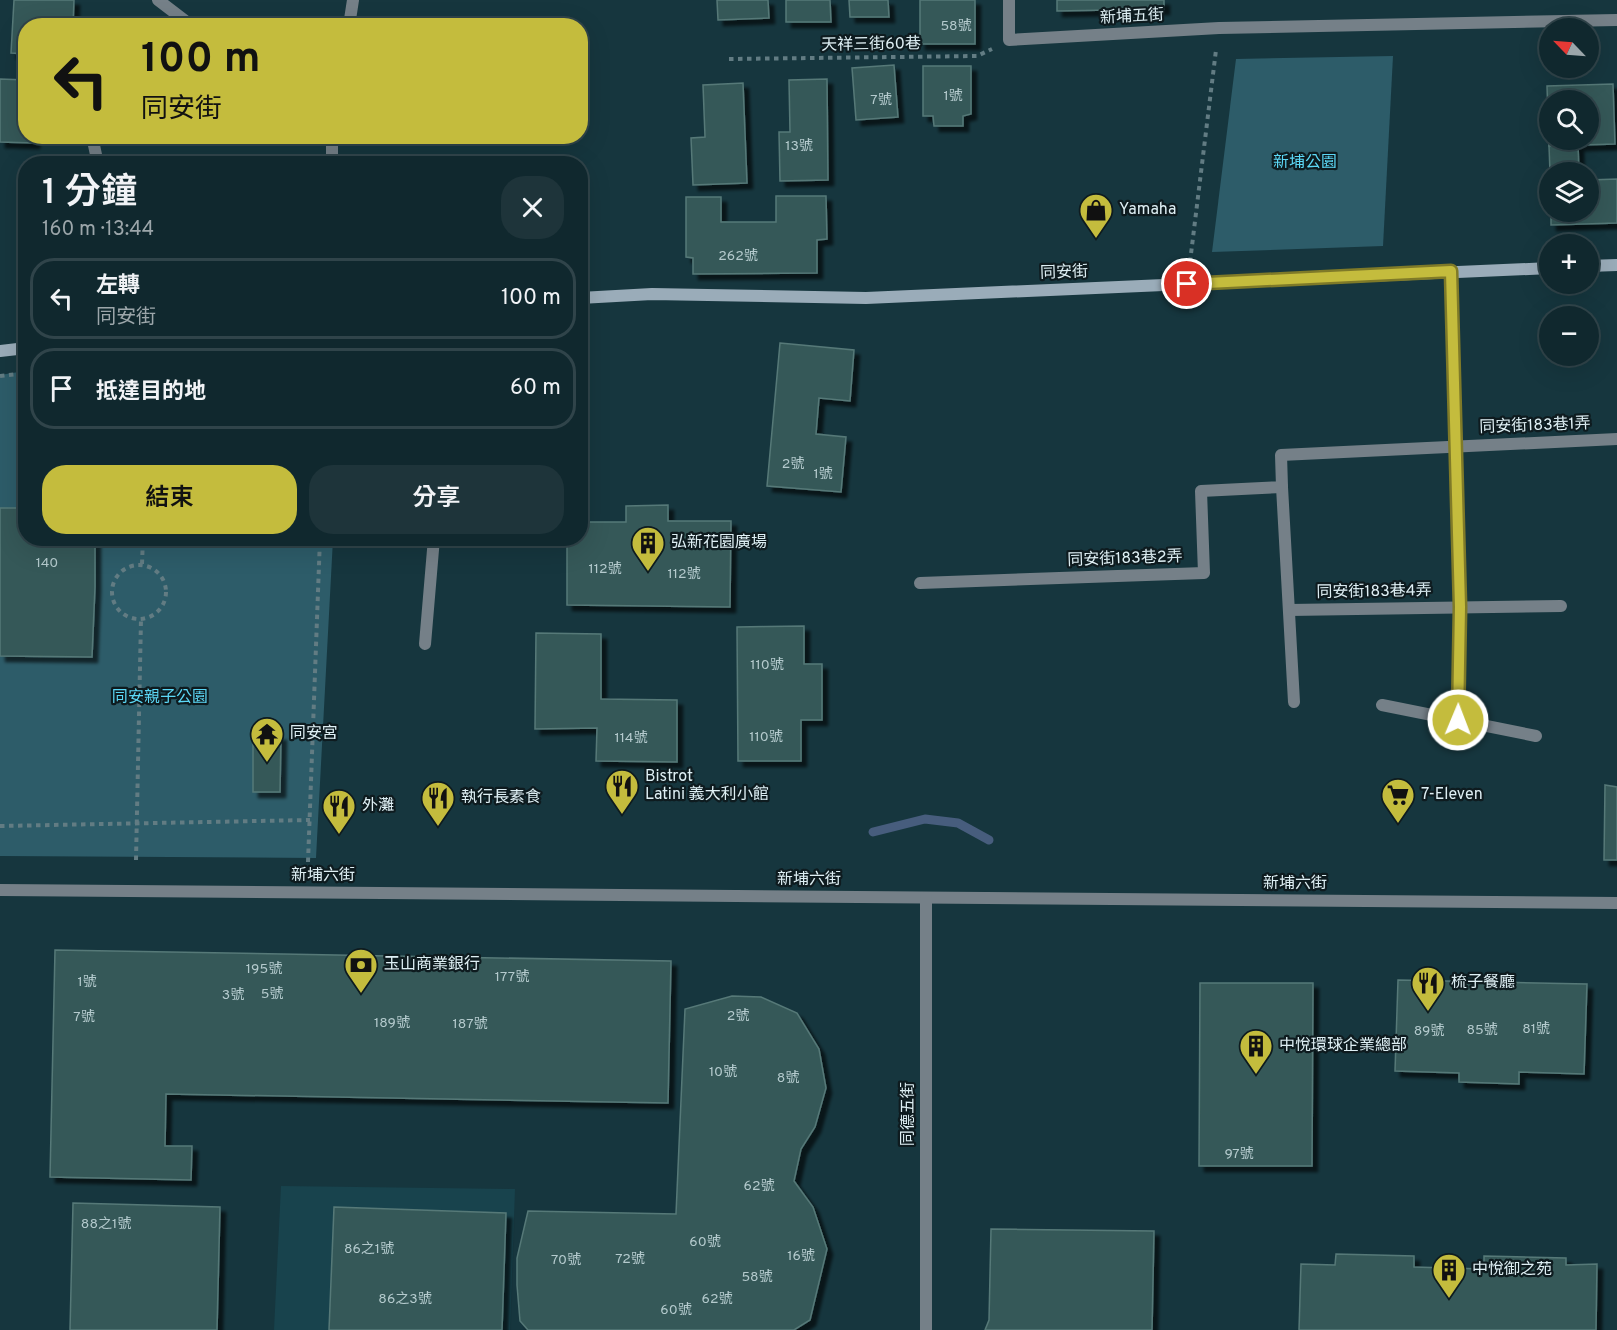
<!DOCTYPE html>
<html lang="zh-TW">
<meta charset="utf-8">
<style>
body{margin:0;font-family:Overpass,"Noto Sans TC",sans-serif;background:#1e343a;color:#f1f3f6;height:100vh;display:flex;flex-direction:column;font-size:22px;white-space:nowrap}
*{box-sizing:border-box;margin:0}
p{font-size:20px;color:#9ca6aa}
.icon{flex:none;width:33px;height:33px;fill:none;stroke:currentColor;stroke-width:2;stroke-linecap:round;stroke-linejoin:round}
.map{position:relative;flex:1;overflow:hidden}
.drawer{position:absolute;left:18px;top:156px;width:570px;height:390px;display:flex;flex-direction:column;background:#10282e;border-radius:24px;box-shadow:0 6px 24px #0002,0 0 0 2px #30444a}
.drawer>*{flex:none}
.hud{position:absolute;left:18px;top:18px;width:570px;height:126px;border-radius:24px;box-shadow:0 6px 24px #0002,0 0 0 2px #30444a;background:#c4bc3d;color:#111;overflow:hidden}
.needle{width:39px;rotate:295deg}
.controls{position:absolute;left:1539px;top:18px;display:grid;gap:12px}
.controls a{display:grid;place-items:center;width:60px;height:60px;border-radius:50%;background:#10282e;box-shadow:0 6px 24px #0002,0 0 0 2px #30444a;font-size:30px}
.pin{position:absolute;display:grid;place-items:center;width:51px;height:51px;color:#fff;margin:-26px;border:3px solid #fff;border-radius:50%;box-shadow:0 2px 6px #0007}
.me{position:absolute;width:66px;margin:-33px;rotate:1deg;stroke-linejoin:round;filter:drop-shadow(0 0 4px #0008)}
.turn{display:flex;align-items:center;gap:21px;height:126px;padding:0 24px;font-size:27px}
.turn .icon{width:78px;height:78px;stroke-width:2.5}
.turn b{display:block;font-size:42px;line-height:51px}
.round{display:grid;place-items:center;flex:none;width:63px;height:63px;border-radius:24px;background:#1e343a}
.head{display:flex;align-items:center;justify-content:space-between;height:102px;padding:0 24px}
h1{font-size:36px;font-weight:600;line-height:45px}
.action{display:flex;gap:12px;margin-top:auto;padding:12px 24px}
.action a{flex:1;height:69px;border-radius:24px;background:#c4bc3d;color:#111;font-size:24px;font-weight:600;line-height:69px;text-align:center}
.action a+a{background:#1e343a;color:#f1f3f6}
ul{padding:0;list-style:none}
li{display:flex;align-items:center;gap:18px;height:81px;margin:0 12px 9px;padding:0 12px;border:3px solid #30444a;border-radius:24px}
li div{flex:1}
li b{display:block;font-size:22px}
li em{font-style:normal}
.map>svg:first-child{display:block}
.built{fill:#18434d}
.green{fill:#2d5c69}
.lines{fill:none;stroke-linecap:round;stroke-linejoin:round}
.stream{stroke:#475d7d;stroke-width:9}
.building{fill:#365958;stroke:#567978;stroke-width:1.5;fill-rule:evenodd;filter:url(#shadow)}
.path{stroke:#627c83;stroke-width:4;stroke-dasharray:4.5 4.5;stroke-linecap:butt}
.lane{stroke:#758088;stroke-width:12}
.street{stroke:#758088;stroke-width:12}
.secondary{stroke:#9aacb9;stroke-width:12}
.route-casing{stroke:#7f7a28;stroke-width:15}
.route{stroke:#c4bc3d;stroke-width:10}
.labels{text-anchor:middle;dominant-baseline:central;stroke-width:4.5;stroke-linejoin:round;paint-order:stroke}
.number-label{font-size:14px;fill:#b4cacd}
.street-label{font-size:16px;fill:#deeff4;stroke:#0e1b1f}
.park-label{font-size:16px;fill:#5cd8f6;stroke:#0e1b1f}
.poi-label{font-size:16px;fill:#deeff4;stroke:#0e1b1f;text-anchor:start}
</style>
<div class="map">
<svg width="1617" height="1330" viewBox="0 0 1617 1330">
<defs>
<filter id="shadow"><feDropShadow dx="5.5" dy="5.5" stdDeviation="1.5" flood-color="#0009"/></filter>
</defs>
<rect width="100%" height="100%" fill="#16363e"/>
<polygon class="built" points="281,1186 515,1189 510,1330 274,1330"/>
<g class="green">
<polygon points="1393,56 1383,246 1212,252 1236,59"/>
<polygon points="25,371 26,538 333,539 316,858 0,856 0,375"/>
</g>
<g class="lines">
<polyline class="stream" points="873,832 925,819 958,823 989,840"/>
</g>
<g class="building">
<polygon points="14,0 74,0 73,26 26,26 26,54 11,53"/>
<polygon points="717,0 768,0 769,18 718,20"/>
<polygon points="786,0 830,0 831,22 786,22"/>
<polygon points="849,0 888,0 889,17 850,17"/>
<rect x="920" y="0" width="55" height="44"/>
<polygon points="1057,0 1164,0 1164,9 1057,11"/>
<polygon points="894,65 898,117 856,120 852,68"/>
<polygon points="923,66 971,66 971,114 963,116 963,126 934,126 933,116 923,116"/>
<polygon points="0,79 26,80 26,136 35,136 34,143 0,142"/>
<polygon points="827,79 828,180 780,181 779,132 790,132 789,80"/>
<polygon points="743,83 747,183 693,185 691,138 705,137 703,85"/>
<path d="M1613,84l2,60 -66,2 -2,-60zM1550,100h38v40h-38z"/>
<polygon points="1578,145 1579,172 1550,172 1549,146"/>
<polygon points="1617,179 1617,223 1551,225 1551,212 1588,212 1588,180"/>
<polygon points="776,196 826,196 827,239 817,240 817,273 693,274 693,258 686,257 686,197 721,197 721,222 776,222"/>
<polygon points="780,343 854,350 850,401 819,398 816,434 846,437 841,492 767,486"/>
<polygon points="668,505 668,521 731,521 730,607 567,605 567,538 580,538 580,522 626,522 626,506"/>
<polygon points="0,508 26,508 26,538 95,538 95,587 92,657 0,656"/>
<polygon points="804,626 804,664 822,664 822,720 801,720 801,761 738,761 737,627"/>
<polygon points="536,633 601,634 601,699 677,700 677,762 596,761 597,728 535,729"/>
<polygon points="253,735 281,735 280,792 253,792"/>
<polygon points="1605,785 1617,787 1617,860 1604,860"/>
<polygon points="55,950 671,961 668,1103 166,1094 165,1146 192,1146 191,1180 50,1177"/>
<polygon points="1398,980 1587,984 1584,1074 1519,1072 1519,1084 1459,1082 1459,1073 1395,1071"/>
<polygon points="1200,983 1313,983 1312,1166 1199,1166"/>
<polygon points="732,996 761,997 797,1013 819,1049 826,1088 815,1127 801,1149 794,1181 813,1207 827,1249 810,1320 794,1330 528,1330 520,1321 517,1285 517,1258 528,1211 676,1214 685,1009"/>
<polygon points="73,1203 220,1207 217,1330 70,1330"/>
<polygon points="334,1207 506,1213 502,1330 329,1330"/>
<polygon points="991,1229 1154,1231 1152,1330 985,1330 989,1320"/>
<polygon points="1336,1254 1414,1256 1414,1267 1484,1269 1484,1256 1566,1258 1566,1265 1597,1264 1596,1330 1299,1330 1301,1264 1335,1265"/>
</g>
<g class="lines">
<g class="path">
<polyline points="729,59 977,56 992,49"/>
<polyline points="1190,262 1216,50"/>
<polyline points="0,376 26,373"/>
<polyline points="142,564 143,538"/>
<circle cx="139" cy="592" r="27"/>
<polyline points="0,826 310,820"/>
<polyline points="136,860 141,619"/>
<polyline points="308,862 320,538"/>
</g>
<g class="lane">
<polyline points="158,0 192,26"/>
<polyline points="92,136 98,164"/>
<polyline points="318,136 332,141"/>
<polyline points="1451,271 1460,607 1458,720"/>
<polyline points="1282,487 1294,702"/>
<polyline points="920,583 1204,573 1201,491 1282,487 1281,455 1617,439"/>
<polyline points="1289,610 1561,606"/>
<polyline points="425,644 434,538"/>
<polyline points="1382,705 1536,736"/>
</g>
<g class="street">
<polyline points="1009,0 1009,40 1219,28 1617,20"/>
<polyline points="349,26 353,0"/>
<polyline points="332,164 332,136"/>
<polyline points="0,890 1617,903"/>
<polyline points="926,898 926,1330"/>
</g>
<g class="secondary">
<polyline points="1588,266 1617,265"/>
<polyline points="580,298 652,294 866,298 1550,268"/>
<polyline points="0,351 26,348"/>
</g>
</g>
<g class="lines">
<defs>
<polyline id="route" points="1187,284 1451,271 1460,607 1458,720"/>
</defs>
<use href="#route" class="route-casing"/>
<use href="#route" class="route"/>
</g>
<defs>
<symbol id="shop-pin" viewBox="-11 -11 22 30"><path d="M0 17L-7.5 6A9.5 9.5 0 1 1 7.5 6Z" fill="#c4bc3d" stroke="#0e1b1f"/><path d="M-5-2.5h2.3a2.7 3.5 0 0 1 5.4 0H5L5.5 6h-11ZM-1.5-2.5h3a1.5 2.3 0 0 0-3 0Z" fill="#111"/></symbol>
<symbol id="building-pin" viewBox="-11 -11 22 30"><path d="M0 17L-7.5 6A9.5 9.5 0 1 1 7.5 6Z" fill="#c4bc3d" stroke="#0e1b1f"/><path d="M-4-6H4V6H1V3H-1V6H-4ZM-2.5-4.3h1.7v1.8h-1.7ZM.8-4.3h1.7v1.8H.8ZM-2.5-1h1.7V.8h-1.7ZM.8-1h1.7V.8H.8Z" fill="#111"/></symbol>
<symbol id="temple-pin" viewBox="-11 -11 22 30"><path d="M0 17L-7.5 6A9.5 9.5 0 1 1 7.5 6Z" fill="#c4bc3d" stroke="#0e1b1f"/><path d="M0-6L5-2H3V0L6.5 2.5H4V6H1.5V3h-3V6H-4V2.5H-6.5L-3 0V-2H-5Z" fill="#111"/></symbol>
<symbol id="restaurant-pin" viewBox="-11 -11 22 30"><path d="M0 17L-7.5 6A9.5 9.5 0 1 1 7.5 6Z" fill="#c4bc3d" stroke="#0e1b1f"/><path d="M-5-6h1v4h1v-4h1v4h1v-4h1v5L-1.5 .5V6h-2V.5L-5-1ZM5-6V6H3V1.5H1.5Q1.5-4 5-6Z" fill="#111"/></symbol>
<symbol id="supermarket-pin" viewBox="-11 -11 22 30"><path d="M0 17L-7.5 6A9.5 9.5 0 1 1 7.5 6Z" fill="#c4bc3d" stroke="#0e1b1f"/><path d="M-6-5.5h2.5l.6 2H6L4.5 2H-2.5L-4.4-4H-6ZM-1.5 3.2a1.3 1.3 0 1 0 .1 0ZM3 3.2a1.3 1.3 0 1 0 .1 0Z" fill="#111"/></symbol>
<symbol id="bank-pin" viewBox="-11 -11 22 30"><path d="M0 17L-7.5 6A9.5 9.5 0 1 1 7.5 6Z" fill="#c4bc3d" stroke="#0e1b1f"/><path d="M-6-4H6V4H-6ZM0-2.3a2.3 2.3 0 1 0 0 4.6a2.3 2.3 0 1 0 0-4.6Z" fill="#111"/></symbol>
</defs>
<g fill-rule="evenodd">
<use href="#shop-pin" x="1077" y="191" width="38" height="52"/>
<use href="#building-pin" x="629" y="524" width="38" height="52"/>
<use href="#temple-pin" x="248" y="715" width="38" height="52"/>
<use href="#restaurant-pin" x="603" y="767" width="38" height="52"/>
<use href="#supermarket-pin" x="1379" y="776" width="38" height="52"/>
<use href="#restaurant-pin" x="419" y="779" width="38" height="52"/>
<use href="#restaurant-pin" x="320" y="787" width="38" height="52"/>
<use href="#bank-pin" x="342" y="946" width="38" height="52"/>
<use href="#restaurant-pin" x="1409" y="964" width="38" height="52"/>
<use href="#building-pin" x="1237" y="1027" width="38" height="52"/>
<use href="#building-pin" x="1430" y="1251" width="38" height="52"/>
</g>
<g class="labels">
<g class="number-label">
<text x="956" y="26">58號</text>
<text x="953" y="96">1號</text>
<text x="881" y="100">7號</text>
<text x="799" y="146">13號</text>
<text x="738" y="256">262號</text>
<text x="793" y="464">2號</text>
<text x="823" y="474">1號</text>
<text x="47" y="563">140</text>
<text x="605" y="569">112號</text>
<text x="684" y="574">112號</text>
<text x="767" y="665">110號</text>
<text x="766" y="737">110號</text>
<text x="631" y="738">114號</text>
<text x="264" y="969">195號</text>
<text x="512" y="977">177號</text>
<text x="87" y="982">1號</text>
<text x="272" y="994">5號</text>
<text x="233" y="995">3號</text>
<text x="738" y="1016">2號</text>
<text x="84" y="1017">7號</text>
<text x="392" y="1023">189號</text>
<text x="470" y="1024">187號</text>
<text x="1536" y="1029">81號</text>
<text x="1482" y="1030">85號</text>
<text x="1429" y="1031">89號</text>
<text x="723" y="1072">10號</text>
<text x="788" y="1078">8號</text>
<text x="1239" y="1154">97號</text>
<text x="759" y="1186">62號</text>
<text x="106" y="1224">88之1號</text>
<text x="705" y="1242">60號</text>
<text x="369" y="1249">86之1號</text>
<text x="801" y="1256">16號</text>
<text x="630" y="1259">72號</text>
<text x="566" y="1260">70號</text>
<text x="757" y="1277">58號</text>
<text x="405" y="1299">86之3號</text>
<text x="717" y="1299">62號</text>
<text x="676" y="1310">60號</text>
</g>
<g class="street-label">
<text transform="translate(1132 17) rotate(-3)">新埔五街</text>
<text transform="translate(871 45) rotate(-1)">天祥三街60巷</text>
<text transform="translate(1064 273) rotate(-2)">同安街</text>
<text transform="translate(1535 426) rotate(-2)">同安街183巷1弄</text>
<text transform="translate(1125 559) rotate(-2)">同安街183巷2弄</text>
<text transform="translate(1374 592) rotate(-1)">同安街183巷4弄</text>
<text x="323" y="876">新埔六街</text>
<text x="809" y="880">新埔六街</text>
<text x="1295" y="884">新埔六街</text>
<text transform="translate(909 1114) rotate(-90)">同德五街</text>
</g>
<g class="park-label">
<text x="1305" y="163">新埔公園</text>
<text x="160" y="698">同安親子公園</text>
</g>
<g class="poi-label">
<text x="1119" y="210">Yamaha</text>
<text x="671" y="543">弘新花園廣場</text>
<text x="290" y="734">同安宮</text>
<text x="645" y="777">Bistrot<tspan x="645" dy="18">Latini 義大利小館</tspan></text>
<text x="1421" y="795">7-Eleven</text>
<text x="461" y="798">執行長素食</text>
<text x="362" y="806">外灘</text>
<text x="384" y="965">玉山商業銀行</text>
<text x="1451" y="983">梳子餐廳</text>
<text x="1279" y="1046">中悅環球企業總部</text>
<text x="1472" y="1270">中悅御之苑</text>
</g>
</g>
</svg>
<div class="controls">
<a><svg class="needle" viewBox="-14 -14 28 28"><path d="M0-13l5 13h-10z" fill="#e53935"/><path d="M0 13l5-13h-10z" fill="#9ca6aa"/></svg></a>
<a><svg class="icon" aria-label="search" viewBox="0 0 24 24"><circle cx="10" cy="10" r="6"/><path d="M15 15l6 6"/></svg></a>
<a><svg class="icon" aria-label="layers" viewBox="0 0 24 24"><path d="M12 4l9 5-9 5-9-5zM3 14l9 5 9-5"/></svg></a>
<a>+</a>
<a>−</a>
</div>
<div class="pin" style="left:1187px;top:284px;background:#d93025"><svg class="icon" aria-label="arrive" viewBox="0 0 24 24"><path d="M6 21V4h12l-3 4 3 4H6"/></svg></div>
<svg class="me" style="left:1458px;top:720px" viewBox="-20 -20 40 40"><circle r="17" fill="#c4bc3d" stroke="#fff" stroke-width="3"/><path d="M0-11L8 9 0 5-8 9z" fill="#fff"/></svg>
<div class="hud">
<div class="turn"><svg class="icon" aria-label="left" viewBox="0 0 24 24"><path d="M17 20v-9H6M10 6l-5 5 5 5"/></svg><div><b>100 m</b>同安街</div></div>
</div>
<section class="drawer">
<div class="head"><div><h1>1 分鐘</h1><p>160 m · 13:44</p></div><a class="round"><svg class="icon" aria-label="close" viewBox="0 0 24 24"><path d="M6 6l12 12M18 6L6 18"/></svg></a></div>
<ul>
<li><svg class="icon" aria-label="left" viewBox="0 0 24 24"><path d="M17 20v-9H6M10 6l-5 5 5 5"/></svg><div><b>左轉</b><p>同安街</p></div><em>100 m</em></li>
<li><svg class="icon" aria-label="arrive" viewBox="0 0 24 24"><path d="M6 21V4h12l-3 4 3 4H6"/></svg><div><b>抵達目的地</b></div><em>60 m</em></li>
</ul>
<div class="action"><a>結束</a><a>分享</a></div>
</section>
</div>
